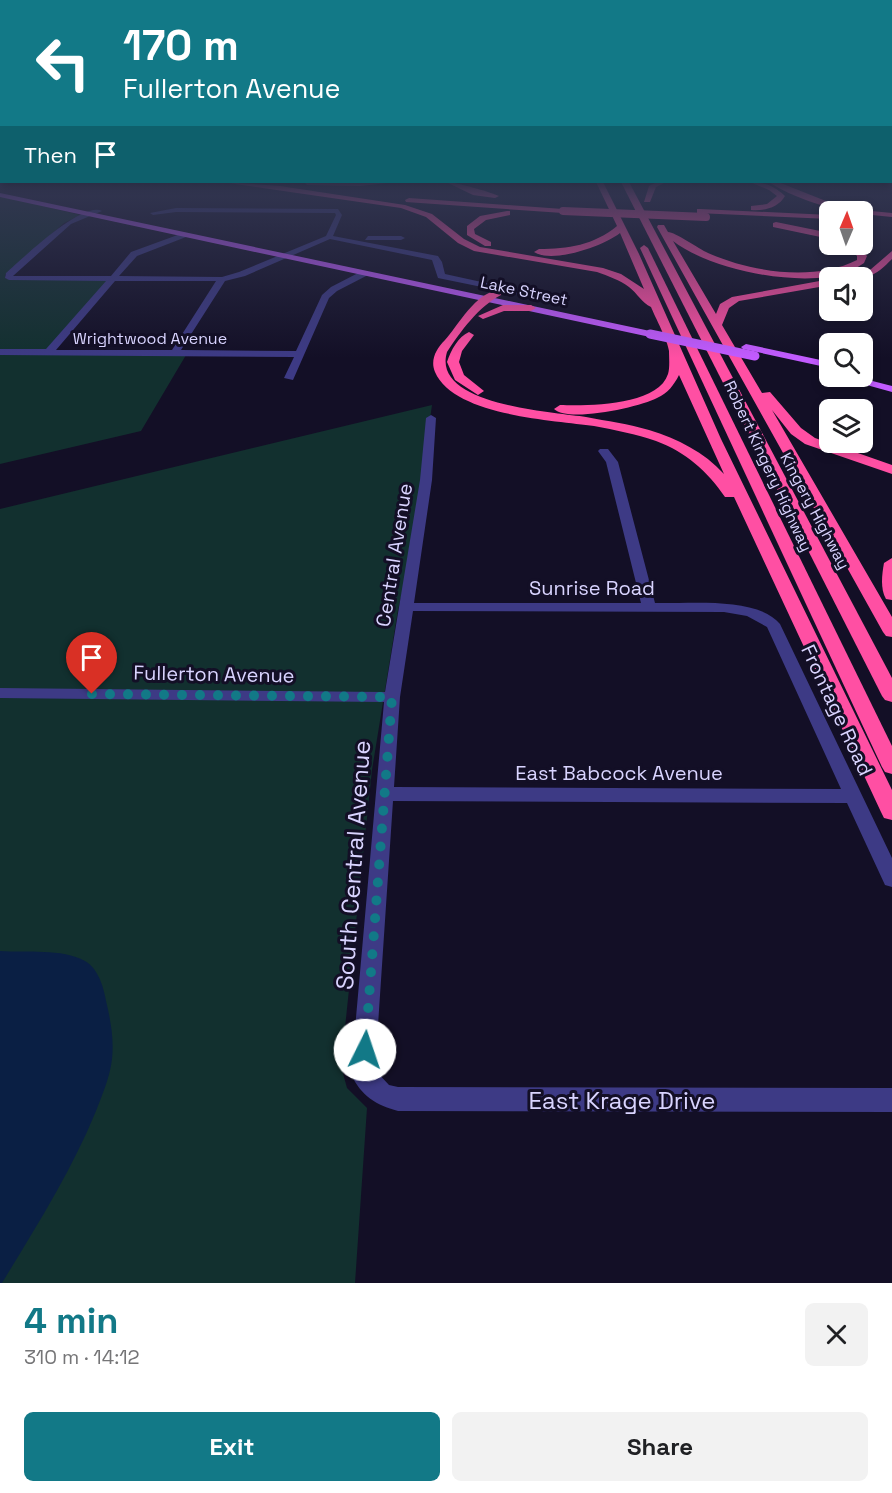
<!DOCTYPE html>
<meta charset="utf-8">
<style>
body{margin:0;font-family:"Space Grotesk",sans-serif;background:#f2f2f2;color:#202124;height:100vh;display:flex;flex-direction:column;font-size:22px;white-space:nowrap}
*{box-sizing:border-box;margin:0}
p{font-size:20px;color:#757577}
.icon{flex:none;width:33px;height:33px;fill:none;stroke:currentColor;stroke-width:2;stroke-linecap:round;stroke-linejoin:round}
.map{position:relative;height:1283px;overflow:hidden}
.sheet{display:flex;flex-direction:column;background:#fff;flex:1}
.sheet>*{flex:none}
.hud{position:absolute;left:0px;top:0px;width:892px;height:183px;box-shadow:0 3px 9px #0003;background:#127987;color:#fff;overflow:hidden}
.needle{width:39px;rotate:2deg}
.controls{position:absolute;left:819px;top:201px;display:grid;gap:12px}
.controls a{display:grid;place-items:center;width:54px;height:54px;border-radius:9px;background:#fff;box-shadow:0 3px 9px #0003;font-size:30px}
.pin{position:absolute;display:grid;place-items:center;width:51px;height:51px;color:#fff;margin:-62px -26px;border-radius:50% 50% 50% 0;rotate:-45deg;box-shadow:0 0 6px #0007}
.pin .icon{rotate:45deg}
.me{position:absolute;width:66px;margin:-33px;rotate:4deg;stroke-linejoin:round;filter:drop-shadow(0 0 4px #0008)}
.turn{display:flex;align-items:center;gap:21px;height:126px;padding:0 24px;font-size:27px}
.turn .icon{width:78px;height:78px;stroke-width:2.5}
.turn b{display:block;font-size:42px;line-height:51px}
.then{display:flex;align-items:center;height:57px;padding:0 24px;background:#0003;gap:12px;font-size:22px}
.round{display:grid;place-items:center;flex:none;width:63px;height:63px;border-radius:9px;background:#f2f2f2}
.headline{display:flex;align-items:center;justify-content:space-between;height:102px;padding:0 24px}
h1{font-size:36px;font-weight:700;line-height:45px;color:#127987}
.primary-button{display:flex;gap:12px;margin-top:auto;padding:12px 24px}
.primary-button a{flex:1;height:69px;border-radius:9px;background:#127987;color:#fff;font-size:24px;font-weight:700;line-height:69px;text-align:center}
.primary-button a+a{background:#f2f2f2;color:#202124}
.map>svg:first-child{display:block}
.green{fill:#12302f}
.water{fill:#0a1f44}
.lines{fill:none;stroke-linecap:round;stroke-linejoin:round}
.minor{fill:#3d3a85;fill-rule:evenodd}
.major{fill:#c25bff;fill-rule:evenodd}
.highway{fill:#ff4fa3;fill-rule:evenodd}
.major-bridge{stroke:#c25bff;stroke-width:9}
.highway-bridge{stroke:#ff4fa3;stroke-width:8}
.route{stroke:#127987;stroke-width:10;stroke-dasharray:0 18}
.labels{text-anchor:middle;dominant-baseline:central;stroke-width:6;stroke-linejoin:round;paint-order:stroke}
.far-street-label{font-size:16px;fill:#d9d4ff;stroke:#130f26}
.street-label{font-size:20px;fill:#d9d4ff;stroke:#130f26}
.near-street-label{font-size:24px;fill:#d9d4ff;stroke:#130f26}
</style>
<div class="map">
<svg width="892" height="1283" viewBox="0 0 892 1283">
<rect width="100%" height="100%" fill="#130f26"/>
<g class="green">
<polygon points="0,196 80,215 64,223 5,275 6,279 108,280 48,351 186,355 141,431 0,464"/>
<polygon points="432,405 411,554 398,610 372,770 341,1066 347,1088 367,1108 355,1283 0,1283 0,509"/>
</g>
<path class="water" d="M0,951c26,2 62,-3 85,10 15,9 19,29 22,44 4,18 7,35 5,54 -2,18 -10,36 -16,52 -25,61 -60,116 -94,172h-2z"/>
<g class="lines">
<g class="minor">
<path d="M176,208l162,1 4,6 -9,21 105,20 4,6 3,12 123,27 -4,3 -126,-26 -6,-18 -102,-21 -85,37 -20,5 -44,69 115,1 26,-56 9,-8 31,-16h6v4l-31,16 -8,7 -36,82 -9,-2 10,-21 -294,-2v-6h46l60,-68 -97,-1 -4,-2 1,-5c16,-14 76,-72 96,-62l-31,13 -58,52h98l20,-24 52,-19 3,4 -49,19 -18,20 103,1 17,-5 87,-36 10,-21 -1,-2 -159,-1 -23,3 -3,-2zM115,281h101l-44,69h-116z"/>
<polygon points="368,236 401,236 405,238 401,240 365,240"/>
<path d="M431,415l5,3 -4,62 -18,123h227l-35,-141 -8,-11 2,-2h8l10,13 37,141c34,1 102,-7 125,21l112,234v29l-7,-2 -38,-82 -454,-2 -18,269 14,15 9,2 494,1v24l-494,-1c-22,-6 -37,-15 -47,-37l33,-372 -384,-4v-10l385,4 35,-212 6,-62zM413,611l311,1 23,4 20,11 74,162 -447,-2 6,-90z"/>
</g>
<g class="major">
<polygon points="0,193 650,331 655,334 650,337 0,197"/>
<polygon points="746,344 830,362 830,368 743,349 741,347"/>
<polygon points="834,376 853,376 892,386 892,392"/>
</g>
<g class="highway">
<path d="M222,182l58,4 125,19 27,9 32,25 16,8 123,21 18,6 23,15 -24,-56c-16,13 -68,31 -86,19l5,-3c29,0 55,-4 78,-23l-21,-44h7l36,72 82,185 171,351v30l-8,-2 -3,-6 -147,-315h-9c-18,-26 -39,-45 -69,-56 -20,-7 -41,-11 -62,-15 -41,-6 -140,-10 -159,-54 -5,-12 1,-23 10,-32 13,-14 33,-52 56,-49v4c-22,11 -41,37 -54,57 -16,53 106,60 139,65 21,4 43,7 63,13 29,9 55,22 75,44l-45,-99c-5,10 -11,18 -22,23 -17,9 -89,25 -103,11l6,-4c27,1 98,1 108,-31 2,-6 1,-18 1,-23 -1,-10 -14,-34 -18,-44 -9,-4 -14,-14 -22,-20 -9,-7 -21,-11 -32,-15l-123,-21 -16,-8 -32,-26 -25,-9z"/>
<polygon points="304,182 396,182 360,186 307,185"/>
<path d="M446,182c6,-1 48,11 53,14l-4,2 -22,-3z"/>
<polygon points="621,182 629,182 892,678 892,702 885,700 882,696"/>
<polygon points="657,182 666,182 656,187 650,202 644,202 649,186"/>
<path d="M750,182c14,0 25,4 35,14 -7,12 -21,15 -34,14v-4l16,-2 10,-8 -8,-6z"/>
<path d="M769,182h9l53,21 30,7 31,3v4l-30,-3v-2c-26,0 -72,-15 -93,-30z"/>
<polygon points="409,198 563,209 567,211 563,213 406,202 405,200"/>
<polygon points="700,209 830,215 830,219 697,213 697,209"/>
<polygon points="507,211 510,211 510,215 486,220 474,229 475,234 491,242 491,246 485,246 467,235 467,226 480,216"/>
<polygon points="776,222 830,233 830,239 773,227 773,223"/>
<path d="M658,225h6l4,7c7,0 31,17 40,21 43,19 106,29 149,7v-4l-11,-12h10l11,12 -3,7c-5,3 -11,7 -16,9 -45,17 -138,-2 -175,-31l43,73 4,-10 12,-7 93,-17 5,2 -5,4 -86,15 -10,7 -7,17 40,68 8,-1 31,36 14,10 77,27v9l-87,-30 -14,-10 -19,-24 120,207v20l-6,-1 -3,-4 -226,-405z"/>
<polygon points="644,245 648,248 892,746 892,774 885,772 882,767 640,248"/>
<path d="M892,251v8c-16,16 -21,19 -42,19l20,-8z"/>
<polygon points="503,305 531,305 536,308 531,311 504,311 483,319 478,316"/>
<path d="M469,332l5,3 -12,16 -3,11 5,13 20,16 -6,4 -23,-15 -8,-18c4,-12 11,-25 22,-30z"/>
<path d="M892,558v42l-6,-1c-6,-10 -4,-25 -2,-36z"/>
</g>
<polyline class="major-bridge" points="650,334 755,356"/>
<polyline class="highway-bridge" points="563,211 706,217"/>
</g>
<linearGradient id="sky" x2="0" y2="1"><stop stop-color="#0a0815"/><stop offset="0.5" stop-color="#333752"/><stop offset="1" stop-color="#333752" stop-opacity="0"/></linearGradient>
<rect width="892" height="358" fill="url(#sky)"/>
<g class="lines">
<polyline class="route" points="92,694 392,697 365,1050"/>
</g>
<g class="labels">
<g class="far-street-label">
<text transform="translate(524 291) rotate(12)">Lake Street</text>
<text x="150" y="338">Wrightwood Avenue</text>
<text transform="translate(768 466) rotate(65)">Robert Kingery Highway</text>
<text transform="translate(815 511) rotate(62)">Kingery Highway</text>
</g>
<g class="street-label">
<text transform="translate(394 555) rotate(-81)">Central Avenue</text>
<text x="592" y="588">Sunrise Road</text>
<text transform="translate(214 674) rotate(1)">Fullerton Avenue</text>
<text transform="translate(837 710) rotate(65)">Frontage Road</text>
<text x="619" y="773">East Babcock Avenue</text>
</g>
<g class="near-street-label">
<text transform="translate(353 865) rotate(-86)">South Central Avenue</text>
<text x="622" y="1100">East Krage Drive</text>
</g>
</g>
</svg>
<div class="controls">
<a><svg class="needle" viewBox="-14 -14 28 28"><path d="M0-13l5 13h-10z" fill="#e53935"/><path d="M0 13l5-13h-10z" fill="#757577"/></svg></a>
<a><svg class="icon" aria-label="sound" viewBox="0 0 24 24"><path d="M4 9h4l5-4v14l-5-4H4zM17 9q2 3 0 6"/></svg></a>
<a><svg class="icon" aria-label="search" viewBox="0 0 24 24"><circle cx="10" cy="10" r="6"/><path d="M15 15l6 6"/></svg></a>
<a><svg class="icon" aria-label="layers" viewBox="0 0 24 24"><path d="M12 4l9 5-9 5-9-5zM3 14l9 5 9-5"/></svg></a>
</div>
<div class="pin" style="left:92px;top:694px;background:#d93025"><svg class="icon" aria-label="arrive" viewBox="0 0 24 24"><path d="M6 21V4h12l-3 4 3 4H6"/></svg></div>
<svg class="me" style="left:365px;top:1050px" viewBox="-20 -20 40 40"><circle r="19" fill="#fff"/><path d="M0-13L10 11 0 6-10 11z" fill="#127987"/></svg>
<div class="hud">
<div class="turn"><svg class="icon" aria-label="left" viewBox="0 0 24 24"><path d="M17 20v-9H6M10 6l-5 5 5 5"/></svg><div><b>170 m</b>Fullerton Avenue</div></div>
<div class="then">Then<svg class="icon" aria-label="arrive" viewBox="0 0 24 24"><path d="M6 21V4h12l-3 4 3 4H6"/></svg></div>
</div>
</div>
<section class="sheet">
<div class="headline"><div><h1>4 min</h1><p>310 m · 14:12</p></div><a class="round"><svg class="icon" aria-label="close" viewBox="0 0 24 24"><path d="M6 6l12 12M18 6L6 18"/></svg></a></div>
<div class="primary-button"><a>Exit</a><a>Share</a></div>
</section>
